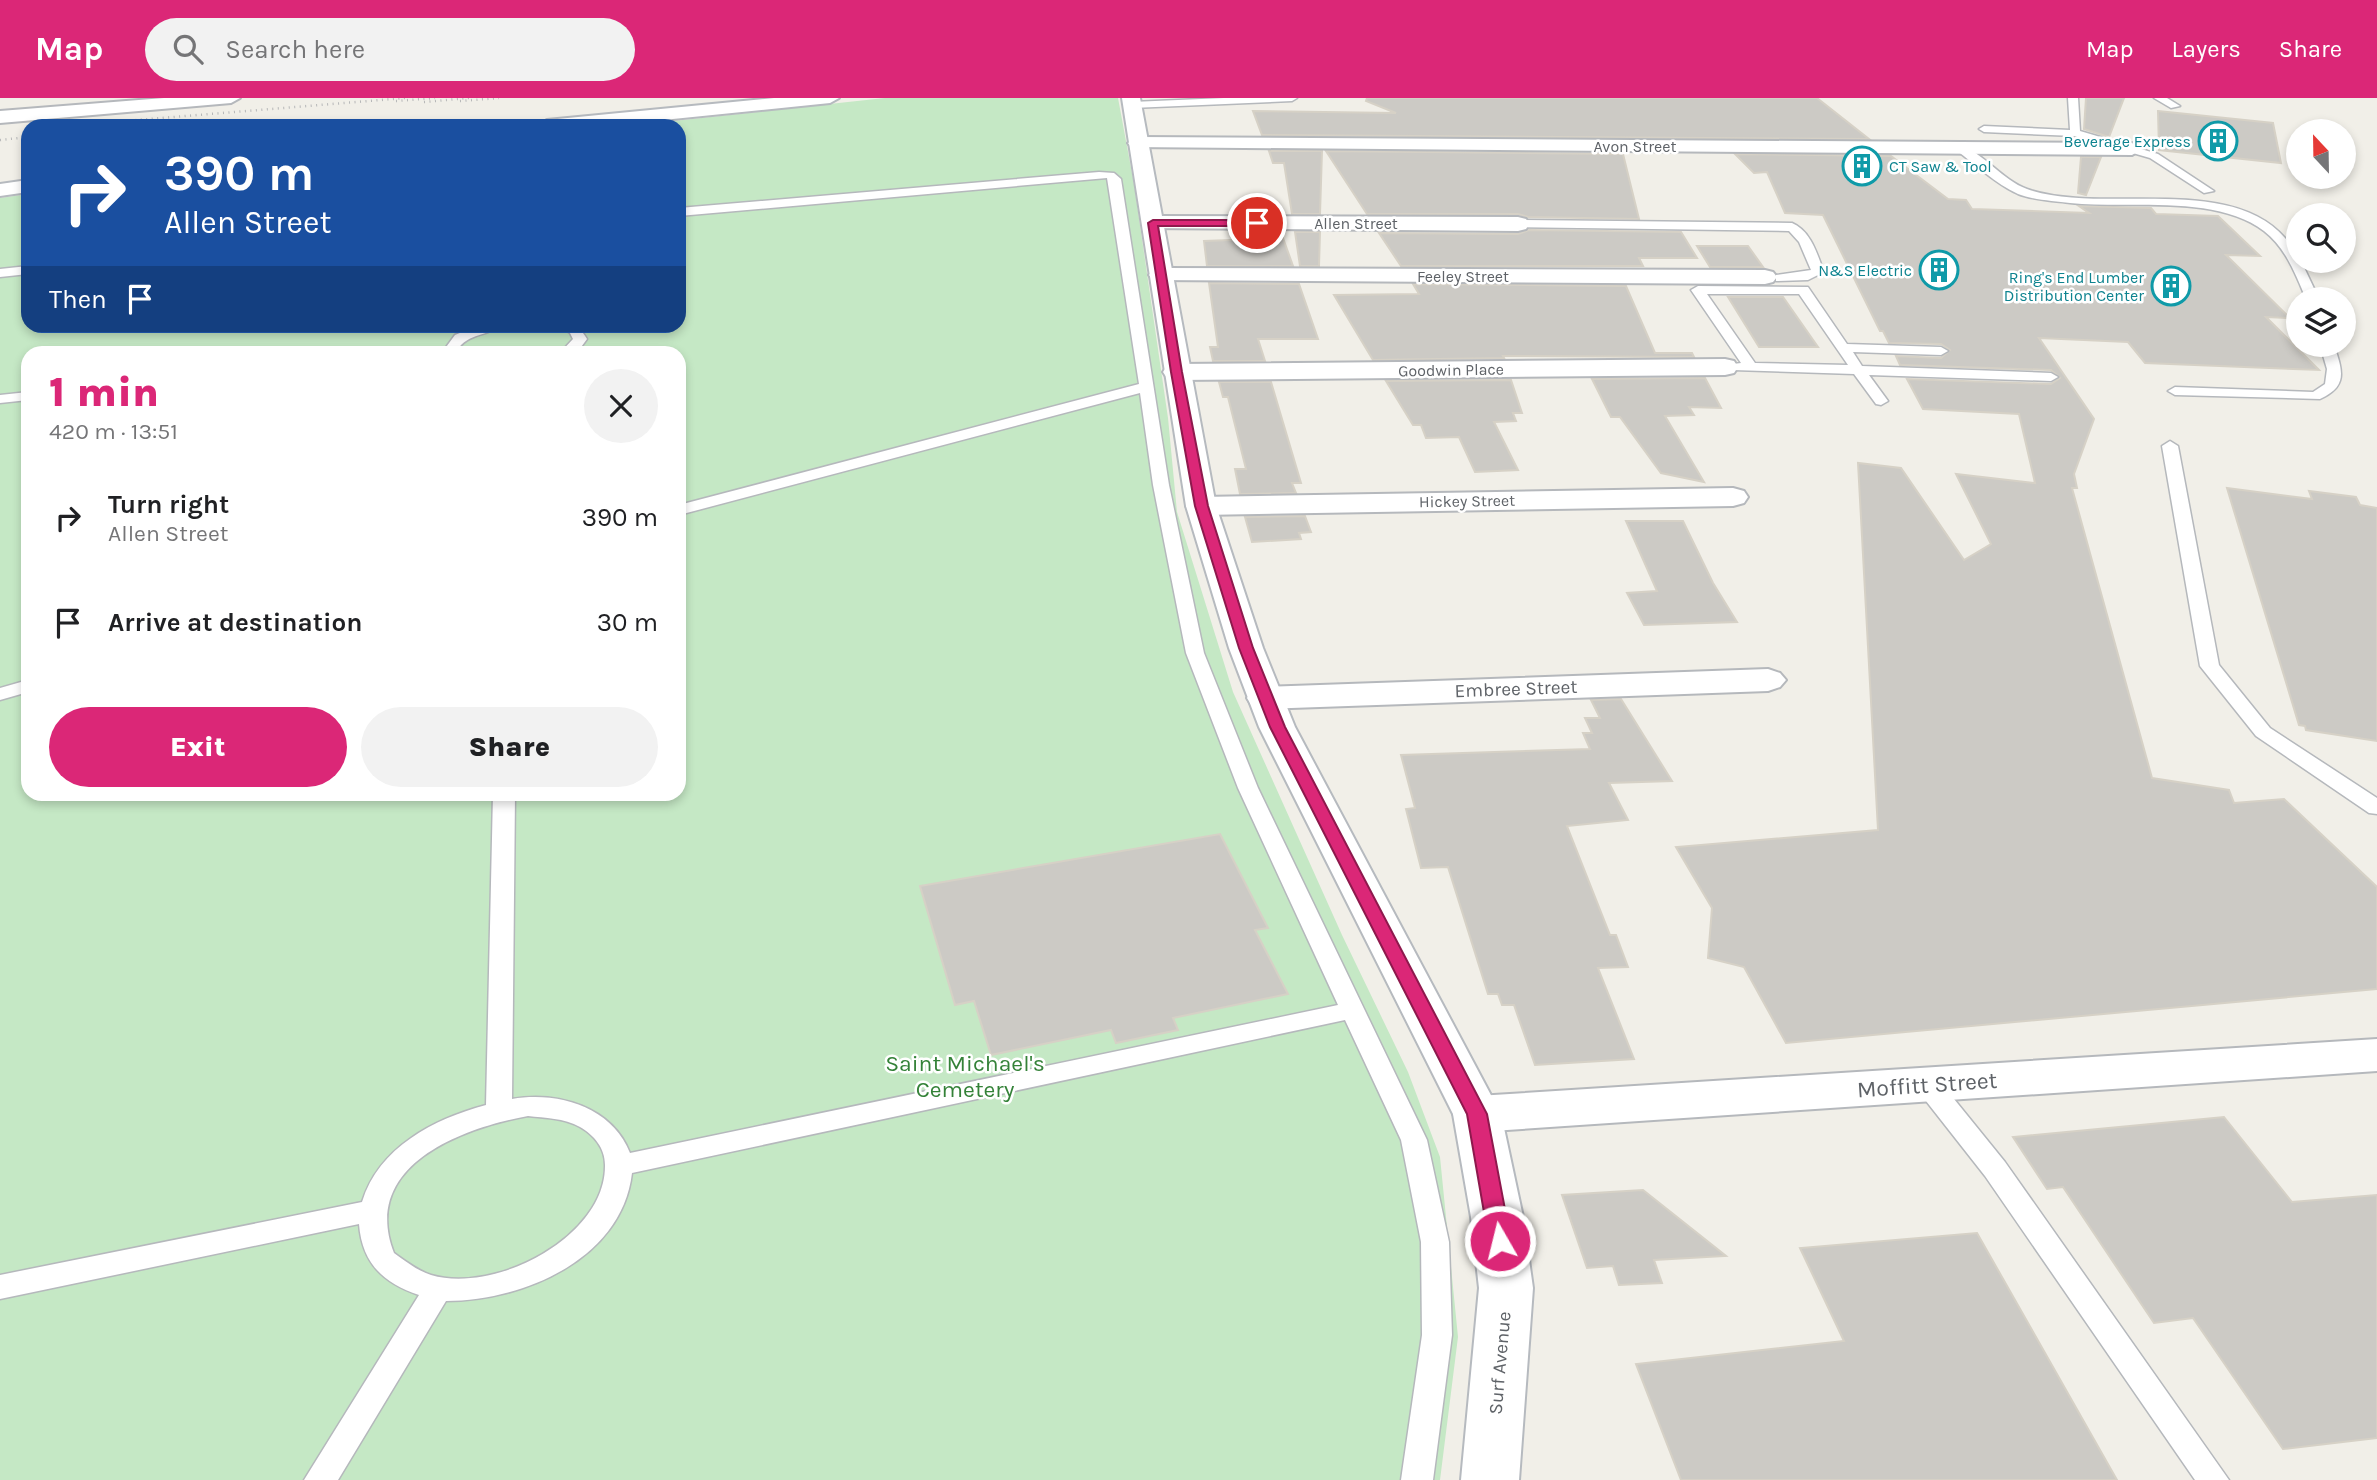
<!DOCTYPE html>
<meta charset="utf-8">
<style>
body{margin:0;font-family:Karla,sans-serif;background:#f2f2f2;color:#202124;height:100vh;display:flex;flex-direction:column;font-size:26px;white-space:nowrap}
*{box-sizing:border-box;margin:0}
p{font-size:23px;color:#757577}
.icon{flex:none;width:38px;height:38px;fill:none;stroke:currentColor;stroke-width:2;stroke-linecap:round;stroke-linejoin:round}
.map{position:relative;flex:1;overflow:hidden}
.drawer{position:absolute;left:21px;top:248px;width:665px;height:455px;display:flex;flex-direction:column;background:#fff;border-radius:21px;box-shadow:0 4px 10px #0003}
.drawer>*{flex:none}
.guide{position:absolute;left:21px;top:21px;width:665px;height:214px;border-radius:21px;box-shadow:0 4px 10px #0003;background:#1a4fa0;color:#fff;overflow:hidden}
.needle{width:46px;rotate:338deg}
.buttons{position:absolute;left:2286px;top:21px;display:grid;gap:14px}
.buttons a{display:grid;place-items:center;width:70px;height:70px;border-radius:50%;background:#fff;box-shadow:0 4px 10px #0003;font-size:35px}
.pin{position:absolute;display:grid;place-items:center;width:60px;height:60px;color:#fff;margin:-30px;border:4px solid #fff;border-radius:50%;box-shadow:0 2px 7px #0007}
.me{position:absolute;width:77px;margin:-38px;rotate:352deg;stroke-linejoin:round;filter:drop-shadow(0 0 5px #0008)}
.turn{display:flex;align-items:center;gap:24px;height:147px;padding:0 28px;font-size:32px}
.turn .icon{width:91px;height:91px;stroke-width:2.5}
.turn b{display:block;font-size:49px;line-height:60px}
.then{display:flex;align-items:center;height:66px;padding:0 28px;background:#0003;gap:14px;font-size:26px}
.round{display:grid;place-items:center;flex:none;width:74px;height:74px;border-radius:37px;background:#f2f2f2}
.overview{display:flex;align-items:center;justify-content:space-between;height:119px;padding:0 28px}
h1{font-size:42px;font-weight:800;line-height:52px;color:#db2777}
.action{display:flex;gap:14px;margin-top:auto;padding:14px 28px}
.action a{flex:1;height:80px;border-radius:42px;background:#db2777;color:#fff;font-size:28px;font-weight:800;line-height:80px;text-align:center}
.action a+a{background:#f2f2f2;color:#202124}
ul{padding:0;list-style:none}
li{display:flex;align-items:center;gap:21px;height:105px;padding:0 28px}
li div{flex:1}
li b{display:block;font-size:26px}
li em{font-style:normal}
header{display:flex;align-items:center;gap:42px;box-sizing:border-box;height:98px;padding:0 35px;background:#db2777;color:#fff}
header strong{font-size:33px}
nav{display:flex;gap:38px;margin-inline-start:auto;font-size:24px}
.search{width:490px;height:63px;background:#f2f2f2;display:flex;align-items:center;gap:18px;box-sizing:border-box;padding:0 24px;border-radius:38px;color:#757577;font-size:26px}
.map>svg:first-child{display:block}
.green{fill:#c5e8c5;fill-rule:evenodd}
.building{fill:#cccac5;stroke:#d6d1c6;stroke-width:2}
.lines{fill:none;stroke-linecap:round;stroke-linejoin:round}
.lane-casing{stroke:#b5b8bc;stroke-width:3}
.street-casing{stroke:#b5b8bc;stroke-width:4}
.secondary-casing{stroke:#b6babf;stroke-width:4}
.lane{fill:#fff;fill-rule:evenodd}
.street{fill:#fff;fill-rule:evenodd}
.secondary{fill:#fff;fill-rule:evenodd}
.rail{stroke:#b6b7b8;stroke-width:2.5;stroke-dasharray:1 4.5;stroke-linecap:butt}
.route{fill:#db2777;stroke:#8e194d;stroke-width:2}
.labels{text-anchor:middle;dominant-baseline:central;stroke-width:5;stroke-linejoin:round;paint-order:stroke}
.far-culture-label{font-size:16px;fill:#0d838f;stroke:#fff;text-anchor:end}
.far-street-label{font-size:16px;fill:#5f6368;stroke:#fff}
.street-label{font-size:19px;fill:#5f6368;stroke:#fff}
.near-park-label{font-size:23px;fill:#348238;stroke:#fff}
.near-street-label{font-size:23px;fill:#5f6368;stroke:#fff}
</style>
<header>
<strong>Map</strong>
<div class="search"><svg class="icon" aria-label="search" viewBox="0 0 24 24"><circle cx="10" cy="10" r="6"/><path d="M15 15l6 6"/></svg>Search here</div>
<nav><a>Map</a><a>Layers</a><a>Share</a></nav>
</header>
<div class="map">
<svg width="2377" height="1382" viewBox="0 0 2377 1382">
<rect width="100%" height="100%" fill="#f1efe8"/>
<path class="green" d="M885,0h233l16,86 34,234 9,94 56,180 109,243 66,137 32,85 18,180 -18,143h-1440v-1282l28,-4v132h651v-200h-52zM28,256h651v440h-651z"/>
<g class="building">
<polygon points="1367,0 1817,0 1869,41 1262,37 1253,13 1396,15 1366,3"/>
<polygon points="2086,0 2124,0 2109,39 2084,31"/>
<polygon points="2158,13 2273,25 2281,65 2159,52"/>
<polygon points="1269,53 1322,53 1320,116 1292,116 1284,65 1273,65"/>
<polygon points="1326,53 1623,56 1639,121 1528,119 1518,116 1367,116"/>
<polygon points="1735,56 1891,58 1948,101 1966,102 1972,111 2089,115 2079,108 2151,110 2156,116 2218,118 2260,158 2226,157 2290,220 2266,219 2319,272 2145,265 2128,244 2039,240 2094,321 2074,376 2077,390 2072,390 2152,680 2229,692 2234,705 2284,701 2377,789 2377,891 1786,945 1744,869 1708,860 1712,810 1676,749 1878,732 1858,365 1901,370 1964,462 1991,446 1956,376 2035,385 2019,316 1923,311 1907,281 2051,286 2060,280 2051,272 1900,267 1896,258 1941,260 1950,252 1941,246 1889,245 1883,233 1880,233 1823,117 1785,115 1767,74 1754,75"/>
<polygon points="2081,59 2101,59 2086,97 2078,95"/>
<polygon points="1529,132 1681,134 1697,160 1639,160 1643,168 1401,168 1379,135 1518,136"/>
<polygon points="1295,134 1320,134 1319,168 1300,168"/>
<polygon points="1283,140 1293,168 1207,168 1204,143"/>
<polygon points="1697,148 1748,148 1763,169 1710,169"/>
<polygon points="1209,185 1299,186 1318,241 1258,241 1265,263 1213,263 1210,249 1218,249"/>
<polygon points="1413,186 1626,188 1655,255 1692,255 1694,259 1503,258 1504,260 1373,262 1334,197 1419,196"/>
<polygon points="1728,199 1783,199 1818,249 1759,249"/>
<polygon points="1705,280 1721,310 1689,309 1694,317 1665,318 1704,384 1661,375 1620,319 1611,319 1592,281"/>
<polygon points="1511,282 1522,315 1513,315 1516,323 1494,324 1518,372 1475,374 1459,339 1426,340 1421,327 1413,327 1386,283"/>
<polygon points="1219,284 1271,284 1301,385 1292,385 1296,395 1240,396 1235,371 1246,371 1228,299 1223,299"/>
<polygon points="2227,390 2312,401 2309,393 2356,399 2360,407 2377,410 2377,643 2306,632 2305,628 2299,627"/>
<polygon points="1305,418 1311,434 1299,435 1301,441 1252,444 1245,419"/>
<polygon points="1626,423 1683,423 1713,485 1737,524 1644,527 1627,495 1657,493"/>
<polygon points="1621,601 1672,683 1609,685 1628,722 1567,728 1610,837 1616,837 1628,869 1598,870 1634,961 1535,967 1514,907 1502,907 1498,896 1488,896 1448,769 1421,770 1406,711 1415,710 1401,657 1590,651 1583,635 1592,635 1585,620 1600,620 1591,602"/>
<polygon points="1220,736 1268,830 1255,832 1288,896 1173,920 1178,932 1116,945 1111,932 991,957 974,903 955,907 920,788"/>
<polygon points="2224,1019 2292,1104 2377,1097 2377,1340 2283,1351 2193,1220 2154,1225 2063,1089 2047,1091 2013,1039"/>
<polygon points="1643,1092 1726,1158 1654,1162 1662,1185 1619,1187 1613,1168 1587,1170 1562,1097"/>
<polygon points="1977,1135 2117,1382 1681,1382 1636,1266 1844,1243 1800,1150"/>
</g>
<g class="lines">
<defs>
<g id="lane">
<polygon points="1224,0 1297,0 1292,3 1132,10 1127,7 1132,4"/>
<polygon points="2068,0 2078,0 2080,33 2158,56 2214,93 2204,95 2150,60 2074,38 1984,34 1979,31 1984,28 2070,32"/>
<polygon points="2154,0 2167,0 2180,8 2171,10"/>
<path d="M1960,47c25,9 42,35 67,44 74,26 202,-16 258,49 6,7 13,14 13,23h3l18,38h-13c-10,-24 -20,-51 -42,-68 -48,-37 -136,-22 -194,-28 -16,-2 -37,-3 -52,-9 -22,-10 -43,-30 -62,-44l-1,-2z"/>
<path d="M1099,74l15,1 7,6 48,306 35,168 54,135 169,352 22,102 3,93 -19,145h-32l21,-145 -1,-93 -20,-102 -56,-120 -713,153c-10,86 -109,128 -186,128l-108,179h-34l115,-185c-36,-12 -57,-32 -60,-71l-359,75v-24l362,-73c17,-55 72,-83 124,-97l7,-311h22l-3,305c46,-8 100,8 118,54l708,-148 -100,-217 -52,-135 -33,-168 -13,-92 -461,122v-10l460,-121 -32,-206 -428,38v-8zM528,1018c17,2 36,2 52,11 14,8 25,21 25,38 1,72 -110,129 -174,110 -13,-4 -26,-14 -37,-22 -34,-87 67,-125 134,-137z"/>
<path d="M1518,122l274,3c19,8 25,31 32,49l-16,8 -32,1v-6l35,-5 -12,-28 -10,-11 -275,-4v-6z"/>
<polygon points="28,168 28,176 0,179 0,171"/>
<path d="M1698,188l110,1 39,57 94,3 7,4 -7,4 -88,-3 9,14 189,7 7,4 -7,4 -182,-6 19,26 -7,4 -5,-1 -22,-30 -121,-4v-6l8,-1 -50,-73zM1707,196h92l49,71 -93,-2z"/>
<path d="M477,228h23c-15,11 -35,7 -45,28h-14l14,-19z"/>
<path d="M559,228c15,0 20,-1 28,13l-11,15h-17l14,-15 -3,-6z"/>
<path d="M2320,247h14c8,25 15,41 -14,54l-145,-4 -7,-4 7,-4 138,5 12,-8 2,-15z"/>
<polygon points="28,294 28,302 0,305 0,297"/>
<polygon points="2170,343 2178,348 2219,567 2270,630 2377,700 2377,716 2369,715 2256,638 2200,568 2162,348"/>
<polygon points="28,582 28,594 0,602 0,590"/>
<polygon points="1928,978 1937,980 2005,1064 2229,1382 2195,1382 1985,1078 1919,994 1915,987 1919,980"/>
</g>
<g id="street">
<polygon points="164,0 240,0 231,5 0,25 0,13"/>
<polygon points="1138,39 2132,45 2142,51 2132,57 1131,49 1128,45"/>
<polygon points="1153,118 1518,119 1526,121 1529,126 1526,131 1518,133 1145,130 1142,125 1145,120"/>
<polygon points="1161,170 1765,172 1773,174 1777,179 1773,184 1765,186 1153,182 1149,177 1153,172"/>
<polygon points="1725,261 1734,263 1738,269 1734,275 1725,277 1176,282 1167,280 1163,274 1167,268 1176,266"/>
<polygon points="1733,390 1744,393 1748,399 1744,405 1733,408 1201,417 1190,414 1186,408 1190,402 1201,399"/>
<polygon points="1768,571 1780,575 1786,582 1780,589 1768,593 1265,611 1252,608 1247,600 1252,592 1265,589"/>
<polygon points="2377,941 2377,973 1477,1034 1460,1028 1453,1016 1460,1004 1477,998"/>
</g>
<g id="secondary">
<polygon points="774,0 839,0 830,5 604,28 537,28 547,22"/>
<polygon points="1122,0 1140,0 1216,408 1263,550 1295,629 1501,1016 1523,1119 1533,1190 1519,1382 1461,1382 1479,1190 1471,1119 1453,1016 1259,629 1229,550 1186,408"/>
<polygon points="28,82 28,94 0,98 0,86"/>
</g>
</defs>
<use href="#lane" class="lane-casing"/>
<use href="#street" class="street-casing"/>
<use href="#secondary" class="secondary-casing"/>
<use href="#lane" class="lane"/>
<use href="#street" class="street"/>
<use href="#secondary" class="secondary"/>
<g class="rail">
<polyline points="396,3 435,0"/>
<polyline points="460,3 499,0"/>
<polyline points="424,4 469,0"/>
<polyline points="64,28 405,0"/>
<polyline points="0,42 28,39"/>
</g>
</g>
<polygon class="route" points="1153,122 1257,122 1262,125 1257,128 1158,128 1182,274 1208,408 1253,550 1285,629 1487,1016 1511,1143 1508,1149 1500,1151 1493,1149 1489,1143 1467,1016 1270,629 1239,550 1195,408 1171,274 1148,125"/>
<defs>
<symbol id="building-ring" viewBox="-11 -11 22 22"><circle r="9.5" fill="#fff" stroke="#0f9aa8" stroke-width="1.5"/><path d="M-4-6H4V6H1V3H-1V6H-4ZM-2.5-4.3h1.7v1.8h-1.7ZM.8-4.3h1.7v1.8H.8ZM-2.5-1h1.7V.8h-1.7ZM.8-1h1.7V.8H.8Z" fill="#0f9aa8"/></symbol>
</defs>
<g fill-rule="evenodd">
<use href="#building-ring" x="2196" y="21" width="44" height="44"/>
<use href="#building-ring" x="1840" y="46" width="44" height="44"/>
<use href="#building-ring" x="1917" y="150" width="44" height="44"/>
<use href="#building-ring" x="2149" y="166" width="44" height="44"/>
</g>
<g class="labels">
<g class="far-culture-label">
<text x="2191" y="43">Beverage Express</text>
<text x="1889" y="68" text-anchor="start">CT Saw &amp; Tool</text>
<text x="1912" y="172">N&amp;S Electric</text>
<text x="2144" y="179">Ring's End Lumber<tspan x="2144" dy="18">Distribution Center</tspan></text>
</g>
<g class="far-street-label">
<text x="1635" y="48">Avon Street</text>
<text x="1356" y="125">Allen Street</text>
<text x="1463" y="178">Feeley Street</text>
<text transform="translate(1451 272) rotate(-1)">Goodwin Place</text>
<text transform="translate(1467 403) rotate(-1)">Hickey Street</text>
</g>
<g class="street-label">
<text transform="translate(1516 591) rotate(-2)">Embree Street</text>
<text transform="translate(1500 1265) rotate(-85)">Surf Avenue</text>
</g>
<g class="near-park-label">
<text x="965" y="965">Saint Michael's<tspan x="965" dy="26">Cemetery</tspan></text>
</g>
<g class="near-street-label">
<text transform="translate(1927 987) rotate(-4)">Moffitt Street</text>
</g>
</g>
</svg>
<div class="buttons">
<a><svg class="needle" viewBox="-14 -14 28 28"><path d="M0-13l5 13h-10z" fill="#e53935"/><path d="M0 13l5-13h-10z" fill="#757577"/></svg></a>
<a><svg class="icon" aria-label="search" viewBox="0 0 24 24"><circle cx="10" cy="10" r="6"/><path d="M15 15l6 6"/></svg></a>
<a><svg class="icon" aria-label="layers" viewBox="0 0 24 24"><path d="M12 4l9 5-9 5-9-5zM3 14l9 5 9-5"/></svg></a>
</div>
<div class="pin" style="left:1257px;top:125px;background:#d93025"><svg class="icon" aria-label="arrive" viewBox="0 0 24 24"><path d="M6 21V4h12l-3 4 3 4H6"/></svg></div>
<svg class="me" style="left:1500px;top:1143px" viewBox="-20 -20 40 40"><circle r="17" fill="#db2777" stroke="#fff" stroke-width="3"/><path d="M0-11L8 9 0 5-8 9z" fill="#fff"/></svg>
<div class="guide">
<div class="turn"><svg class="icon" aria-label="right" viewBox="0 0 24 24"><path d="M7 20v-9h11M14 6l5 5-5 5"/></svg><div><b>390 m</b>Allen Street</div></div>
<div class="then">Then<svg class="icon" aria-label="arrive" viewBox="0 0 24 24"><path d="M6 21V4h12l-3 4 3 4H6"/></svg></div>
</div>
<section class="drawer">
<div class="overview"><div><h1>1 min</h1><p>420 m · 13:51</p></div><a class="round"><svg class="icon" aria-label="close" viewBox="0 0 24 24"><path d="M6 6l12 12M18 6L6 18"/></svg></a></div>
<ul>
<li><svg class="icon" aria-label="right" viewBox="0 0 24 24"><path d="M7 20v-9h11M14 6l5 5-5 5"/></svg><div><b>Turn right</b><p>Allen Street</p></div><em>390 m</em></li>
<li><svg class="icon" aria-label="arrive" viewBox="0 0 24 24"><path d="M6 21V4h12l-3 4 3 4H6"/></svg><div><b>Arrive at destination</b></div><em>30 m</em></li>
</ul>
<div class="action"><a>Exit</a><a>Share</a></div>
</section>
</div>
